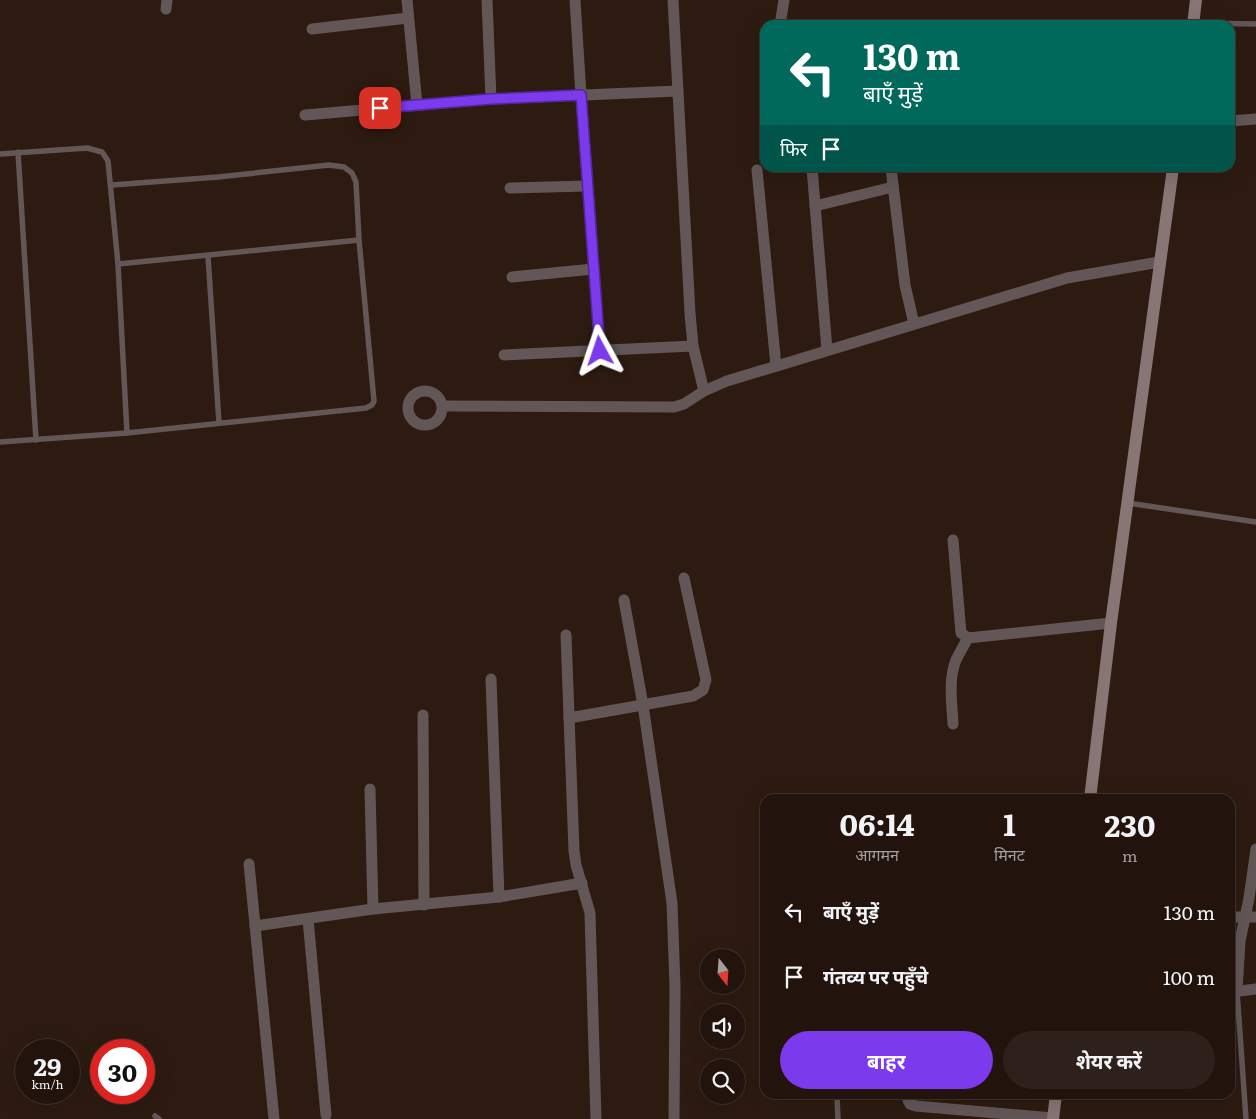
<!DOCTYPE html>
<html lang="hi">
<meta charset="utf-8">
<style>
body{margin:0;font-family:Literata,"Noto Sans Devanagari",serif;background:#2e211b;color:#f1f3f6;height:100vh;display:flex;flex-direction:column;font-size:19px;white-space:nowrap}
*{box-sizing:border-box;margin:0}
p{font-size:16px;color:#a29e9d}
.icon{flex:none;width:28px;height:28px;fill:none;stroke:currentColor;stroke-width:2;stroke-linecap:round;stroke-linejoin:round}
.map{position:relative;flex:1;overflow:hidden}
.sheet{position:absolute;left:760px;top:794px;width:475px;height:305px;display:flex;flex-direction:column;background:#22140d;border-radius:15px;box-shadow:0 5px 20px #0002,0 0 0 1px #3f332e}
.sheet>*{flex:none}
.guide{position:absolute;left:760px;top:20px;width:475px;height:152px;border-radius:15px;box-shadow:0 5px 20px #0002,0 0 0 1px #3f332e;background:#00695c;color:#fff;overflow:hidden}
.needle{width:32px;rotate:163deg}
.tools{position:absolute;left:700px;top:949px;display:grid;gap:10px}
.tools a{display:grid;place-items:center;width:45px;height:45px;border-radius:50%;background:#22140d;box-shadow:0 5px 20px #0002,0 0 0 1px #3f332e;font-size:25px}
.speed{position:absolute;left:15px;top:1039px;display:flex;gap:10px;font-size:25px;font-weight:700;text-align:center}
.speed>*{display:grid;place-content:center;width:65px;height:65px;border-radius:50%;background:#22140d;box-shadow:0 5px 20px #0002,0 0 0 1px #3f332e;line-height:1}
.speed small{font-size:12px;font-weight:400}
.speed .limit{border:8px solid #d22;background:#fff;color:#111}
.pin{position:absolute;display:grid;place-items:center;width:42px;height:42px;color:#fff;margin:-21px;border-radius:10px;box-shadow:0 2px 8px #0006}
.me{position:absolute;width:55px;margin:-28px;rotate:355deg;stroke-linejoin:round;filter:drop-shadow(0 0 4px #0008)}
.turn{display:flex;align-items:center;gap:18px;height:105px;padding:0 20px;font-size:22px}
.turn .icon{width:65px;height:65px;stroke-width:2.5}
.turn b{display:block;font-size:35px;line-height:42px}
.then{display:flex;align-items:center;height:48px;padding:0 20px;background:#0003;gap:10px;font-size:19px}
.eta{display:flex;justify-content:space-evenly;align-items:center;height:85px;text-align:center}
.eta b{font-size:30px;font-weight:700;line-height:35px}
.cta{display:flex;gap:10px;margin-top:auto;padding:10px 20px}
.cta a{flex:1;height:58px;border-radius:30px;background:#7c3aed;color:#fff;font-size:20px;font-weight:700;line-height:58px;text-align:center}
.cta a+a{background:#2e211b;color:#f1f3f6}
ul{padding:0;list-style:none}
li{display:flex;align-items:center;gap:15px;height:65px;padding:0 20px}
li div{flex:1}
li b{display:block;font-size:19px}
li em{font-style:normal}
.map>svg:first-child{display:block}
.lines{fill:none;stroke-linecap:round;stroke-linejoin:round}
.lane{stroke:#625756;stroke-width:5.5}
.street{stroke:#625756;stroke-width:11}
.secondary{stroke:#887575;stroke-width:12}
.route-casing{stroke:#51269a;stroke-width:12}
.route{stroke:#7c3aed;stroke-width:9}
</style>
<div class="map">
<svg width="1256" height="1119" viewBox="0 0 1256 1119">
<rect width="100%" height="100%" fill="#2d1b11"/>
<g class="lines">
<g class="lane">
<polyline points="1193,23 1256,24"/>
<polyline points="18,152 36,440"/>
<polyline points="0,154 87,148 102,152 108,161 118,264 127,433"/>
<polyline points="208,256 219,423"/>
<polyline points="118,264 359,240"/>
<polyline points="0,442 127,433 366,408 372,405 374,401 359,240 356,182 352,173 344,167 329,165 218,177 112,185"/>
<polyline points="1128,503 1256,522"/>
<polyline points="1237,991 1246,1119"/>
<polyline points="837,1097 838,1119"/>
<polyline points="155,1116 159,1119"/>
</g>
<g class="street">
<polyline points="407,0 417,105"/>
<polyline points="487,0 491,99"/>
<polyline points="575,0 581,95 600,351"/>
<polyline points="673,0 690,313 693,346 704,391"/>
<polyline points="166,9 167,0"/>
<polyline points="780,25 784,0"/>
<polyline points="312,29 408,18"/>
<polyline points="305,115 491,99 678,91"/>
<polyline points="1230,121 1256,119"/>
<polyline points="812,168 827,350"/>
<polyline points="891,168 905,285 914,324"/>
<polyline points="757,170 776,366"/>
<polyline points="510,188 587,186"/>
<polyline points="815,206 893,187"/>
<polyline points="512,277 593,269"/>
<polyline points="504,355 693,346"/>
<circle cx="425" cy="408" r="17"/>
<polyline points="443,406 674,407 684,404 704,391 727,381 1067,278 1159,262"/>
<polyline points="953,540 961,633 968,638 1111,623"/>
<polyline points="624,600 643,705 672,903 675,986 674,1119"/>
<polyline points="566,635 574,851 576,865 590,913 596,1119"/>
<polyline points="491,679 499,897"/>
<polyline points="423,715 424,905"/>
<polyline points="569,718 693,696 703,690 706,680 684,578"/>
<path d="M953,724c-1,-21 -5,-44 3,-64 4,-8 8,-15 12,-22"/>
<polyline points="370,789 373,909"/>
<polyline points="249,864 274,1119"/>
<polyline points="1230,917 1256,917"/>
<polyline points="308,919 326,1115"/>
<polyline points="255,926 373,909 499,897 582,883"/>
<polyline points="1237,991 1240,941 1249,898 1256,849"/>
<polyline points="1232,992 1256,989"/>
<polyline points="908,1094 908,1100 910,1104 916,1106 1053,1118"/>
</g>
<g class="secondary">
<polyline points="1193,25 1196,0"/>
<polyline points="1090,799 1111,623 1173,168"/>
<polyline points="1053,1119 1056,1094"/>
</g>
</g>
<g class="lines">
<defs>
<polyline id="route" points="380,108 491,99 581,95 600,351"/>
</defs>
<use href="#route" class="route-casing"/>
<use href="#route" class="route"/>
</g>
</svg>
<div class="tools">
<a><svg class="needle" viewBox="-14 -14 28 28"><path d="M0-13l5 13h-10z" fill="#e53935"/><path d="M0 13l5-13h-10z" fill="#a29e9d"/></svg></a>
<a><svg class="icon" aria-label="sound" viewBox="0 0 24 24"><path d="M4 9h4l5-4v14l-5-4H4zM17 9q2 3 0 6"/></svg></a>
<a><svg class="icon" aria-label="search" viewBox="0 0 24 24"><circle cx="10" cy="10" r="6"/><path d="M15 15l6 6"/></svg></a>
</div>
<div class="speed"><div>29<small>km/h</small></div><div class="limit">30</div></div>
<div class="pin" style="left:380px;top:108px;background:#d93025"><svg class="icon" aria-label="arrive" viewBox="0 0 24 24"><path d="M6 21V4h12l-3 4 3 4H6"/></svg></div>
<svg class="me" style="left:600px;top:351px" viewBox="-20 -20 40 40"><path d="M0-17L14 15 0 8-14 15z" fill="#7c3aed" stroke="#fff" stroke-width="4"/></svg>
<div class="guide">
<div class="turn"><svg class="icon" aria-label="left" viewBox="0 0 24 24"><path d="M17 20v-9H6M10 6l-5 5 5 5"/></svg><div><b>130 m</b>बाएँ मुड़ें</div></div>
<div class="then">फिर<svg class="icon" aria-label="arrive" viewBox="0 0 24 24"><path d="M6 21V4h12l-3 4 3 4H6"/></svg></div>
</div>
<section class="sheet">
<div class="eta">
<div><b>06:14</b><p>आगमन</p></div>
<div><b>1</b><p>मिनट</p></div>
<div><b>230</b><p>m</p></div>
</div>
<ul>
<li><svg class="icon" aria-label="left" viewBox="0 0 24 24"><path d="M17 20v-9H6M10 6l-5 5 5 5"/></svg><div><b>बाएँ मुड़ें</b></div><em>130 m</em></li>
<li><svg class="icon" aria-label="arrive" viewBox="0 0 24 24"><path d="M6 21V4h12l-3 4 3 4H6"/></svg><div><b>गंतव्य पर पहुँचे</b></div><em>100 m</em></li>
</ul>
<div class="cta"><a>बाहर</a><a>शेयर करें</a></div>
</section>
</div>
